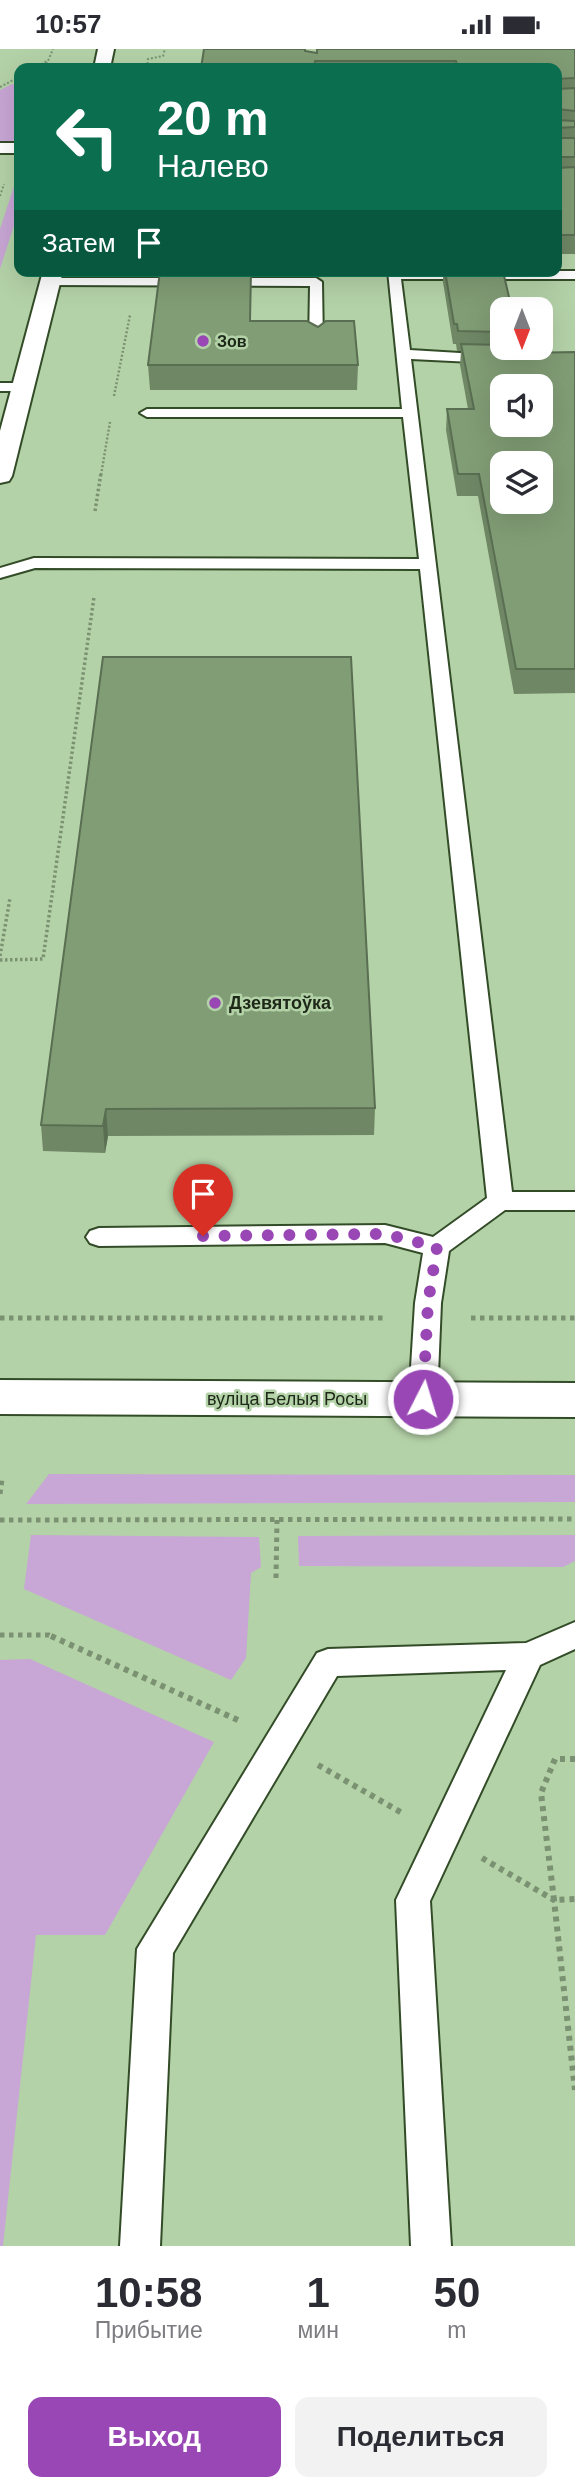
<!DOCTYPE html>
<html lang="ru">
<meta charset="utf-8">
<style>
body{margin:0;font-family:Arial,sans-serif;background:#f2f2f3;color:#2b2b33;height:100vh;display:flex;flex-direction:column;font-size:26px;white-space:nowrap}
*{box-sizing:border-box;margin:0}
p{font-size:23px;color:#7c7c81}
.icon{flex:none;width:38px;height:38px;fill:none;stroke:currentColor;stroke-width:2;stroke-linecap:round;stroke-linejoin:round}
.map{position:relative;height:2197px;overflow:hidden}
.panel{display:flex;flex-direction:column;background:#fff;flex:1}
.panel>*{flex:none}
.top-card{position:absolute;left:14px;top:14px;width:548px;height:214px;border-radius:14px;box-shadow:0 7px 28px #0002;background:#0b6e4f;color:#fff;overflow:hidden}
.needle{width:46px;rotate:180deg}
.buttons{position:absolute;left:490px;top:248px;display:grid;gap:14px}
.buttons a{display:grid;place-items:center;width:63px;height:63px;border-radius:14px;background:#fff;box-shadow:0 7px 28px #0002;font-size:35px}
.pin{position:absolute;display:grid;place-items:center;width:60px;height:60px;color:#fff;margin:-72px -30px;border-radius:50% 50% 50% 0;rotate:-45deg;box-shadow:0 0 7px #0007}
.pin .icon{rotate:45deg}
.me{position:absolute;width:77px;margin:-38px;rotate:5deg;stroke-linejoin:round;filter:drop-shadow(0 0 5px #0008)}
.turn{display:flex;align-items:center;gap:24px;height:147px;padding:0 28px;font-size:32px}
.turn .icon{width:91px;height:91px;stroke-width:2.5}
.turn b{display:block;font-size:49px;line-height:60px}
.then{display:flex;align-items:center;height:66px;padding:0 28px;background:#0003;gap:14px;font-size:26px}
.eta{display:flex;justify-content:space-evenly;align-items:center;height:119px;text-align:center}
.eta b{font-size:42px;font-weight:700;line-height:49px}
.cta{display:flex;gap:14px;margin-top:auto;padding:14px 28px}
.cta a{flex:1;height:80px;border-radius:14px;background:#9947b5;color:#fff;font-size:28px;font-weight:700;line-height:80px;text-align:center}
.cta a+a{background:#f2f2f3;color:#2b2b33}
.status{display:flex;justify-content:space-between;align-items:center;height:49px;padding:0 35px;background:#fff;direction:ltr}
.status svg{height:19px;fill:currentColor}
.map>svg:first-child{display:block}
.green{fill:#c8a6d5}
.lines{fill:none;stroke-linecap:round;stroke-linejoin:round}
.lane-casing{stroke:#334c28;stroke-width:4}
.street-casing{stroke:#334c28;stroke-width:4}
.secondary-casing{stroke:#334c28;stroke-width:4}
.path-far4{stroke:#7b9272;stroke-width:2;stroke-dasharray:2 2;stroke-linecap:butt}
.path-far3{stroke:#7b9272;stroke-width:2.5;stroke-dasharray:2 2;stroke-linecap:butt}
.path-far2{stroke:#7b9272;stroke-width:3.5;stroke-dasharray:2.5 2.5;stroke-linecap:butt}
.path-far1{stroke:#7b9272;stroke-width:5;stroke-dasharray:4.5 4.5;stroke-linecap:butt}
.path{stroke:#7b9272;stroke-width:6;stroke-dasharray:5 5;stroke-linecap:butt}
.lane{fill:#fff;fill-rule:evenodd}
.street{fill:#fff;fill-rule:evenodd}
.secondary{fill:#fff;fill-rule:evenodd}
.wall{fill:#6f8765}
.shaded-wall{fill:#5a6e52}
.building{fill:#819d75;stroke:#5a6e52;stroke-width:2;fill-rule:evenodd}
.route{stroke:#9947b5;stroke-width:12;stroke-dasharray:0 21.6}
.poi-dot{fill:#9947b5;stroke:#b4d2a8;stroke-width:2.5}
.labels{text-anchor:middle;dominant-baseline:central;stroke-width:5;stroke-linejoin:round;paint-order:stroke}
.far-poi-label{font-size:16px;font-weight:bold;fill:#1d2818;stroke:#b4d2a8;text-anchor:start}
.poi-label{font-size:18px;font-weight:bold;fill:#1d2818;stroke:#b4d2a8;text-anchor:start}
.street-label{font-size:18px;fill:#1d2818;stroke:#b4d2a8}
</style>
<div class="status"><b>10:57</b><svg viewBox="0 0 49 12"><path d="M0 12V9h3v3zM5 12V6h3v6zM10 12V3h3v9zM15 12V0h3v12zM26 1h20v11H26zM47 4h2v5h-2z"/></svg></div>
<div class="map">
<svg width="575" height="2197" viewBox="0 0 575 2197">
<rect width="100%" height="100%" fill="#b4d2a8"/>
<g class="green">
<polygon points="12,35 19,36 19,76 13,94 0,94 0,41"/>
<polygon points="19,122 19,161 0,220 0,180"/>
<polygon points="49,1425 575,1426 575,1453 26,1455"/>
<polygon points="31,1486 259,1488 261,1518 251,1524 246,1609 231,1631 24,1540"/>
<polygon points="575,1486 575,1512 563,1518 299,1517 298,1487"/>
<polygon points="30,1610 214,1693 105,1886 36,1886 3,2197 0,2197 0,1611"/>
</g>
<g class="lines">
<defs>
<g id="lane">
<polygon points="388,222 575,222 575,230 401,230 410,301 493,306 500,310 493,314 411,310 512,1143 575,1143 575,1161 505,1161 449,1202 441,1254 437,1350 433,1358 423,1361 413,1358 409,1350 415,1254 423,1204 385,1194 99,1197 90,1194 86,1188 90,1182 99,1179 385,1176 433,1188 487,1149 420,520 35,519 0,529 0,519 34,509 419,510 403,368 147,368 140,364 147,360 402,360"/>
<polygon points="50,229 316,229 322,233 323,296 316,300 309,296 310,237 45,236 45,230"/>
<polygon points="0,334 23,334 30,338 23,342 0,342"/>
<polygon points="575,1573 575,1600 540,1616 430,1852 451,2197 411,2197 396,1851 506,1621 337,1627 173,1904 160,2197 120,2197 137,1900 317,1604 328,1600 526,1594"/>
</g>
<g id="street">
<rect x="0" y="94" width="19" height="10"/>
<polygon points="0,1331 575,1334 575,1368 0,1365"/>
</g>
<g id="secondary">
<polygon points="98,0 114,0 110,19 94,19"/>
<polygon points="43,222 63,222 12,427 9,432 0,434 0,382"/>
</g>
</defs>
<use href="#lane" class="lane-casing"/>
<use href="#street" class="street-casing"/>
<use href="#secondary" class="secondary-casing"/>
<g class="path-far4">
<polyline points="34,19 47,12"/>
<polyline points="45,19 53,0"/>
<polyline points="147,19 148,10 163,7 165,0"/>
<polyline points="0,38 19,28"/>
<polyline points="0,147 4,135"/>
</g>
<g class="path-far3">
<polyline points="114,347 130,266"/>
<polyline points="101,426 110,373"/>
</g>
<g class="path-far2">
<polyline points="95,462 101,424"/>
<polyline points="0,907 10,849"/>
<polyline points="0,911 43,910 94,548"/>
</g>
<g class="path-far1">
<polyline points="0,1269 385,1269"/>
<polyline points="471,1269 575,1269"/>
<polyline points="0,1445 2,1430"/>
<polyline points="0,1471 575,1470"/>
<polyline points="276,1529 277,1471"/>
<polyline points="0,1586 49,1586 55,1589"/>
</g>
<g class="path">
<polyline points="51,1587 240,1672"/>
<polyline points="575,1710 555,1710 541,1744 554,1851 575,1850"/>
<polyline points="318,1716 404,1765"/>
<polyline points="482,1809 554,1851 575,2041"/>
</g>
<use href="#lane" class="lane"/>
<use href="#street" class="street"/>
<use href="#secondary" class="secondary"/>
</g>
<g class="wall">
<polygon points="575,0 575,205 556,205 556,19 201,19 305,2 317,4"/>
<polygon points="251,222 251,272 358,316 357,341 150,341 148,316"/>
<polygon points="443,222 503,222 502,299 522,304 575,303 575,644 514,645 478,447 457,447 446,381 447,360 468,360 460,316 461,302 457,302 456,295 453,295 443,233"/>
<polygon points="103,608 375,1059 374,1086 108,1087 105,1104 43,1102 41,1076"/>
</g>
<polygon class="shaded-wall" points="106,1060 108,1087 105,1104 103,1077"/>
<g class="building">
<polygon points="204,0 305,0 305,2 317,4 317,0 575,0 575,29 556,30 556,19 458,19 456,12 315,12 314,19 201,19"/>
<polygon points="556,37 557,40 575,39 575,62 558,60 556,64"/>
<polygon points="556,71 575,72 575,78 556,79"/>
<polygon points="556,86 557,89 575,89 575,108 557,108 556,109"/>
<polygon points="556,115 557,119 575,118 575,186 556,186"/>
<polygon points="160,222 251,222 250,272 307,272 318,278 326,272 354,272 358,316 148,316"/>
<polygon points="445,222 503,222 512,261 502,261 502,283 458,282 457,275 454,275"/>
<path d="M461,295l41,1v3h19l1,5 53,-1v317h-59l-37,-195h-21l-11,-65h27zM502,338h39v38h-39zM502,415h39v38h-39z"/>
<polygon points="103,608 351,608 375,1059 106,1060 103,1077 41,1076"/>
</g>
<g class="lines">
<polyline class="route" points="203,1187 385,1185 437,1198 428,1254 423,1350"/>
</g>
<g class="poi-dot">
<circle cx="203" cy="292" r="7"/>
<circle cx="215" cy="954" r="7"/>
</g>
<g class="labels">
<g class="far-poi-label">
<text x="217" y="292">Зов</text>
</g>
<g class="poi-label">
<text x="229" y="954">Дзевятоўка</text>
</g>
<g class="street-label">
<text x="287" y="1350">вуліца Белыя Росы</text>
</g>
</g>
</svg>
<div class="buttons">
<a><svg class="needle" viewBox="-14 -14 28 28"><path d="M0-13l5 13h-10z" fill="#e53935"/><path d="M0 13l5-13h-10z" fill="#7c7c81"/></svg></a>
<a><svg class="icon" aria-label="sound" viewBox="0 0 24 24"><path d="M4 9h4l5-4v14l-5-4H4zM17 9q2 3 0 6"/></svg></a>
<a><svg class="icon" aria-label="layers" viewBox="0 0 24 24"><path d="M12 4l9 5-9 5-9-5zM3 14l9 5 9-5"/></svg></a>
</div>
<div class="pin" style="left:203px;top:1187px;background:#d93025"><svg class="icon" aria-label="arrive" viewBox="0 0 24 24"><path d="M6 21V4h12l-3 4 3 4H6"/></svg></div>
<svg class="me" style="left:423px;top:1350px" viewBox="-20 -20 40 40"><circle r="17" fill="#9947b5" stroke="#fff" stroke-width="3"/><path d="M0-11L8 9 0 5-8 9z" fill="#fff"/></svg>
<div class="top-card">
<div class="turn"><svg class="icon" aria-label="left" viewBox="0 0 24 24"><path d="M17 20v-9H6M10 6l-5 5 5 5"/></svg><div><b>20 m</b>Налево</div></div>
<div class="then">Затем<svg class="icon" aria-label="arrive" viewBox="0 0 24 24"><path d="M6 21V4h12l-3 4 3 4H6"/></svg></div>
</div>
</div>
<section class="panel">
<div class="eta">
<div><b>10:58</b><p>Прибытие</p></div>
<div><b>1</b><p>мин</p></div>
<div><b>50</b><p>m</p></div>
</div>
<div class="cta"><a>Выход</a><a>Поделиться</a></div>
</section>
